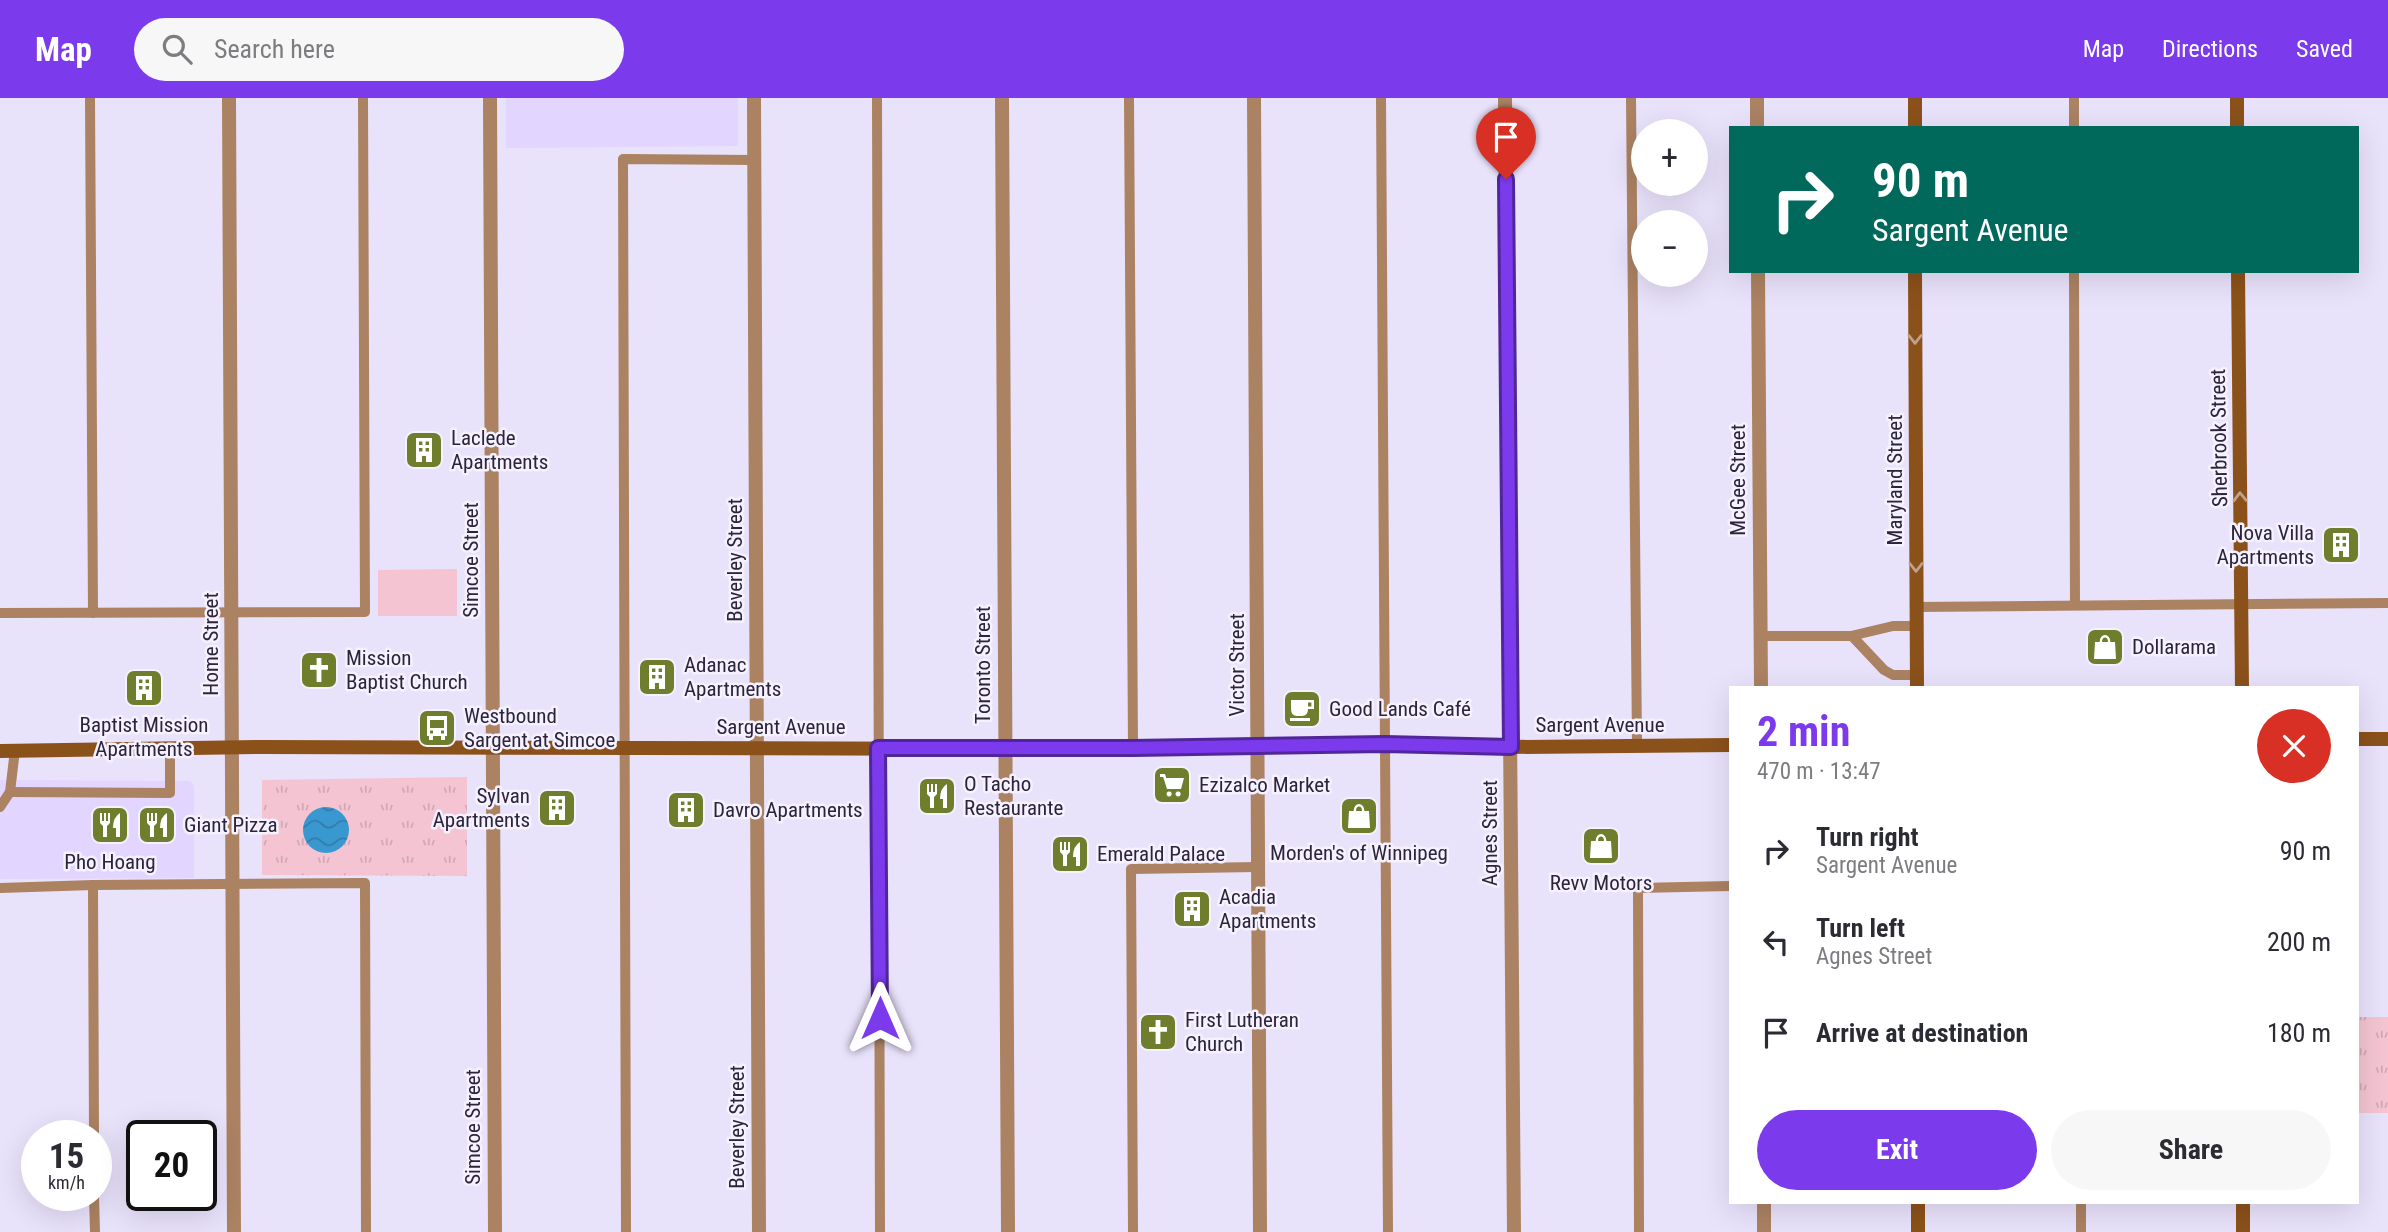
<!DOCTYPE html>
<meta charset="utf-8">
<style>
body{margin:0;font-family:"Roboto Condensed",sans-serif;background:#f7f7f7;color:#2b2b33;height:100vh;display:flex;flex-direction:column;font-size:26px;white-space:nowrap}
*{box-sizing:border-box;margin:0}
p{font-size:23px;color:#7c7c81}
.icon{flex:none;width:38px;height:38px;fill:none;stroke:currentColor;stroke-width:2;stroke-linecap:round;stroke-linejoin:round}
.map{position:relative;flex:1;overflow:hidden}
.details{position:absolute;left:1729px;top:588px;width:630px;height:518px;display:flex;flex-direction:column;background:#fff;border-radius:0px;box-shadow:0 7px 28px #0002}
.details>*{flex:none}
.guide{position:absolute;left:1729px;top:28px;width:630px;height:147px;border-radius:0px;box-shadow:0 7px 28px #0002;background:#00695c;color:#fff;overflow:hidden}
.buttons{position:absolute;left:1631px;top:21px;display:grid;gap:14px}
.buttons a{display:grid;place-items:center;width:77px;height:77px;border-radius:50%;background:#fff;box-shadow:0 7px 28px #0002;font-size:35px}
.speed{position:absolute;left:21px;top:1022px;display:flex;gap:14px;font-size:35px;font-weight:700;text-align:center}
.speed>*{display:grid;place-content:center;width:91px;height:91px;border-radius:50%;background:#fff;box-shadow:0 7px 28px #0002;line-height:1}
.speed small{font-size:18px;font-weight:400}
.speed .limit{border:4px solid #111;border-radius:10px;background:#fff;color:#111}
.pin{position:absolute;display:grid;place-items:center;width:60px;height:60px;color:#fff;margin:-72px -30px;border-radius:50% 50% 50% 0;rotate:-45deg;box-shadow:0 0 7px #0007}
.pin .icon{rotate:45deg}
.me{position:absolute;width:77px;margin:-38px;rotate:0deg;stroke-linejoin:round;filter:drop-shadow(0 0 5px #0008)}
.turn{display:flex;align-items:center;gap:24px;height:147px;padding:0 28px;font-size:32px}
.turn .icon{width:91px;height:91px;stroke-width:2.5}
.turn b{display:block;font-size:49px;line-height:60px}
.round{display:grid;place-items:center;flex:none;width:74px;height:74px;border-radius:37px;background:#f7f7f7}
.headline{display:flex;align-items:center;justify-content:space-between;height:119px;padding:0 28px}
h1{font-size:42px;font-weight:700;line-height:52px;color:#7c3aed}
.primary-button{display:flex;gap:14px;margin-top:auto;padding:14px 28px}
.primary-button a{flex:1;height:80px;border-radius:42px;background:#7c3aed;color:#fff;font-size:28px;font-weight:700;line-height:80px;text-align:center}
.primary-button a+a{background:#f7f7f7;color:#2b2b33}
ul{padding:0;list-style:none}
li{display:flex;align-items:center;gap:21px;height:91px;padding:0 28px}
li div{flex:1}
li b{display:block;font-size:26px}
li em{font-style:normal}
header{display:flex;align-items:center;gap:42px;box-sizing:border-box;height:98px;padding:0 35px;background:#7c3aed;color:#fff}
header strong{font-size:33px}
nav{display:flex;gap:38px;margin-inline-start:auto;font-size:24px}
.search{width:490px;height:63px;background:#f7f7f7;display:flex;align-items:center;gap:18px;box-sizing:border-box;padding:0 24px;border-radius:38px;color:#7c7c81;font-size:26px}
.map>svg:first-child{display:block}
.built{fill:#e2d5ff}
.grass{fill:#f4c4d2}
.park{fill:url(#park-tufts)}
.water{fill:url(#water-waves)}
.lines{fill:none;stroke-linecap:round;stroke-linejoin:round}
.service{stroke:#ab8262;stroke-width:10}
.minor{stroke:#ab8262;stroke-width:14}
.secondary{stroke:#8b511a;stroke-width:14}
.oneway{stroke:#c0a18c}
.route-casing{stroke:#51269a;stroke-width:18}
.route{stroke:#7c3aed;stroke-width:12}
.labels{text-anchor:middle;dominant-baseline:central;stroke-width:5;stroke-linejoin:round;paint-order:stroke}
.poi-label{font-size:21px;fill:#2c243b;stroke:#f5f1fe;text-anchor:start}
.street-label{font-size:21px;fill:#2c243b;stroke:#f5f1fe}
</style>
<header>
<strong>Map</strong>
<div class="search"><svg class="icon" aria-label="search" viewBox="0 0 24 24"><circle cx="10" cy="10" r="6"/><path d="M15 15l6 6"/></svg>Search here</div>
<nav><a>Map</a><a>Directions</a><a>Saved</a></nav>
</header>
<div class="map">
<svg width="2388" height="1134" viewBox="0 0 2388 1134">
<defs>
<pattern id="park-tufts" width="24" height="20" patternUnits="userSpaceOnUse" patternTransform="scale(1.75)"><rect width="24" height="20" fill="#f4c4d2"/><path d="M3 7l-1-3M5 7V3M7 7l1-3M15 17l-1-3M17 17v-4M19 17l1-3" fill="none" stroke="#d1a8b5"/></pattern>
<pattern id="water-waves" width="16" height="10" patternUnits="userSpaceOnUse" patternTransform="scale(1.75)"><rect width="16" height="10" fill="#3a98d1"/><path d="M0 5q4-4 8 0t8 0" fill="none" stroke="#317cab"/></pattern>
</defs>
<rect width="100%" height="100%" fill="#e9e2fb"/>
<g class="built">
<polygon points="506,0 738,0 738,48 506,50"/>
<polygon points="0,682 190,683 194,688 194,780 0,781"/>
</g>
<polygon class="grass" points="457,471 457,518 378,518 378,472"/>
<g class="park">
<polygon points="467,679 467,778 262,777 262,682"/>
<rect x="2357" y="919" width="31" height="96"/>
</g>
<circle class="water" cx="326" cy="732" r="23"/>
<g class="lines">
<g class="service">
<polyline points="90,0 93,515"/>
<polyline points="877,0 880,1134"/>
<polyline points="1129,0 1133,650"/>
<polyline points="1381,0 1388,1134"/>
<polyline points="1631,0 1637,648"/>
<polyline points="2074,0 2074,30"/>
<polyline points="2074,173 2075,507"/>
<polyline points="1916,509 2388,505"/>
<polyline points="0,515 365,514 363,0"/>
<polyline points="1760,538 1851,538 1893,528 1916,528"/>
<polyline points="1852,538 1884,572 1893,577 1917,577"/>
<polyline points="10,694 170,695 170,651"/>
<polyline points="0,709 10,694 15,652"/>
<polyline points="93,787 94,1038"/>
<polyline points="0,790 93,787 365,785 366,1134"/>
<polyline points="94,1097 95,1134"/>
<polyline points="2081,1104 2081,1134"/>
<polyline points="626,1134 623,61 754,62"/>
<polyline points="1133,1134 1131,771 1257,769"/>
<polyline points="1639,1134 1638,790 1731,788"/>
</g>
<g class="minor">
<polyline points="229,0 234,1134"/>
<polyline points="490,0 495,1134"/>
<polyline points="754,0 759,1134"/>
<polyline points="1002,0 1008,1134"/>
<polyline points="1254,0 1260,1134"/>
<polyline points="1505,0 1514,1134"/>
<polyline points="1757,0 1757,30"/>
<polyline points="1758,173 1761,590"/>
<polyline points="1764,1104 1764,1134"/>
</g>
<g class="secondary">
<polyline points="1915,0 1915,30"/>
<polyline points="2237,0 2237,30"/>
<polyline points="1915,173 1917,590"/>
<polyline points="2238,173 2242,590"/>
<polyline points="2357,641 2388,641"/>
<polyline points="0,653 261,649 1004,651 1385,646 1511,649 1731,647"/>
<polyline points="1918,1104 1918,1134"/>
<polyline points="2243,1104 2243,1134"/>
</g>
</g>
<defs><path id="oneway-chevron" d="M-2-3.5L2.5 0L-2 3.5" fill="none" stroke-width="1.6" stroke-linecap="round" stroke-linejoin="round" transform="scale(1.75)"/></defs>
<g class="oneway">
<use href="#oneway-chevron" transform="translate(1915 241) rotate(90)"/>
<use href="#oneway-chevron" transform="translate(2240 399) rotate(-91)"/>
<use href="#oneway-chevron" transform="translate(1916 469) rotate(90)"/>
</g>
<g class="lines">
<defs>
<polyline id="route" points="880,920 878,650 1133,650 1385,646 1511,649 1506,81"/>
</defs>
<use href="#route" class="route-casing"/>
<use href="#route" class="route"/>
</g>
<defs>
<symbol id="building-square" viewBox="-11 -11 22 22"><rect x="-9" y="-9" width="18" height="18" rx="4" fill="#6e7e2c" stroke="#f5f1fe"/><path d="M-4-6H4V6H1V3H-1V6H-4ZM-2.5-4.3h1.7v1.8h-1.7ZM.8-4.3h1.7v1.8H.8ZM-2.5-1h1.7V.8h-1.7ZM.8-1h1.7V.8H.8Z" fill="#fff"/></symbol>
<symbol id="shop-square" viewBox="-11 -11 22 22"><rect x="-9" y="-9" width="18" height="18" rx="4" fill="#6e7e2c" stroke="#f5f1fe"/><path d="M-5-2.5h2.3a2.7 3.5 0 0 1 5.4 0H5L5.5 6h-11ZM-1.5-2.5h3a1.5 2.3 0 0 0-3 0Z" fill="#fff"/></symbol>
<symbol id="church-square" viewBox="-11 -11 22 22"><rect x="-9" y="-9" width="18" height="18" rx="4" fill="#6e7e2c" stroke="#f5f1fe"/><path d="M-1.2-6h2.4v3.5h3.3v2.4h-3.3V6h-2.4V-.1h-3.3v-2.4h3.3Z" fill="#fff"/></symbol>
<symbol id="cafe-square" viewBox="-11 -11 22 22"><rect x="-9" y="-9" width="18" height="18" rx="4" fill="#6e7e2c" stroke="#f5f1fe"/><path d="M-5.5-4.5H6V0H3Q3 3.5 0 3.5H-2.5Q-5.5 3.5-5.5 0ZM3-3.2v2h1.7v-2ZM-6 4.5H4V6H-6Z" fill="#fff"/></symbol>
<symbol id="bus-square" viewBox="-11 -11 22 22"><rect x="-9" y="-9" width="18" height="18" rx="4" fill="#6e7e2c" stroke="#f5f1fe"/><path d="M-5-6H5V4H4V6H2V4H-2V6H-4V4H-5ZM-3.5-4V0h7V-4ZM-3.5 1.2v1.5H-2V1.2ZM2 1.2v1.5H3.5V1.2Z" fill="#fff"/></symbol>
<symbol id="supermarket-square" viewBox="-11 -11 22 22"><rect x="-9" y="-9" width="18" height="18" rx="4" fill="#6e7e2c" stroke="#f5f1fe"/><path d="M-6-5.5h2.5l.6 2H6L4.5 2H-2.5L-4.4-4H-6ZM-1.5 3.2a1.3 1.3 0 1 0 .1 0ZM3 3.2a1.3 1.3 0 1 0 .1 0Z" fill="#fff"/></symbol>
<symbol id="restaurant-square" viewBox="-11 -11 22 22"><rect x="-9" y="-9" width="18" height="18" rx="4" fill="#6e7e2c" stroke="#f5f1fe"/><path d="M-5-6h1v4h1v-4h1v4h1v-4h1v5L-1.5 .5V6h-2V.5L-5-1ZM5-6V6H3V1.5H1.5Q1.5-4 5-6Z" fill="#fff"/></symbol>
</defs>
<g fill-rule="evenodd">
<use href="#building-square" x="402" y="330" width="44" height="44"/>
<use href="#building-square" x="2319" y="425" width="44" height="44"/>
<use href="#shop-square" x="2083" y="527" width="44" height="44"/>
<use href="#church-square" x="297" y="550" width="44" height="44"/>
<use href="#building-square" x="635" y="557" width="44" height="44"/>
<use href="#building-square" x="122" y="568" width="44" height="44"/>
<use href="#cafe-square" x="1280" y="589" width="44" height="44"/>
<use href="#bus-square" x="415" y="608" width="44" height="44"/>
<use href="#supermarket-square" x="1150" y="665" width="44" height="44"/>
<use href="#restaurant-square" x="915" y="676" width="44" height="44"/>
<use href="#building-square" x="535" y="688" width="44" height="44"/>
<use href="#building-square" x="664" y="690" width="44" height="44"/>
<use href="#shop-square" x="1337" y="696" width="44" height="44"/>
<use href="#restaurant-square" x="88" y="705" width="44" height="44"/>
<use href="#restaurant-square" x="135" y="705" width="44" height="44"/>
<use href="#shop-square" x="1579" y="726" width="44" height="44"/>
<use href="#restaurant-square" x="1048" y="734" width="44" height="44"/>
<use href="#building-square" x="1170" y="789" width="44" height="44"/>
<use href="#church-square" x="1136" y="912" width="44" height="44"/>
</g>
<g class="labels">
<g class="poi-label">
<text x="451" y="340">Laclede<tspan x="451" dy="24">Apartments</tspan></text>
<text x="2314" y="435" text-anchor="end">Nova Villa<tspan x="2314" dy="24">Apartments</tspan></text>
<text x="2132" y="549">Dollarama</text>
<text x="346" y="560">Mission<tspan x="346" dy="24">Baptist Church</tspan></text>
<text x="684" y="567">Adanac<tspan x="684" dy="24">Apartments</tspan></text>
<text x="1329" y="611">Good Lands Café</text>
<text x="464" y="618">Westbound<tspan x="464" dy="24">Sargent at Simcoe</tspan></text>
<text x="144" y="627" text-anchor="middle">Baptist Mission<tspan x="144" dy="24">Apartments</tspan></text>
<text x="964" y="686">O Tacho<tspan x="964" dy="24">Restaurante</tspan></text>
<text x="1199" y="687">Ezizalco Market</text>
<text x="530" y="698" text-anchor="end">Sylvan<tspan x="530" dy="24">Apartments</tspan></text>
<text x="713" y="712">Davro Apartments</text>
<text x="184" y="727">Giant Pizza</text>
<text x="1359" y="755" text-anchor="middle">Morden's of Winnipeg</text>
<text x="1097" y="756">Emerald Palace</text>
<text x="110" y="764" text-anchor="middle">Pho Hoang</text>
<text x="1601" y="785" text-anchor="middle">Revv Motors</text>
<text x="1219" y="799">Acadia<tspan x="1219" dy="24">Apartments</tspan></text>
<text x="1185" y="922">First Lutheran<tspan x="1185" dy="24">Church</tspan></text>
</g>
<g class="street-label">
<text transform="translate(2219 340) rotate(-91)">Sherbrook Street</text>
<text transform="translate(1738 382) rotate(-90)">McGee Street</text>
<text transform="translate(1895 382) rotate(-90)">Maryland Street</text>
<text transform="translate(471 462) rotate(-90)">Simcoe Street</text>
<text transform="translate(735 462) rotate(-90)">Beverley Street</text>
<text transform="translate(211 546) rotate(-90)">Home Street</text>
<text transform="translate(983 567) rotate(-90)">Toronto Street</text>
<text transform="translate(1237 567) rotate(-90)">Victor Street</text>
<text x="1600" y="627">Sargent Avenue</text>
<text x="781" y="629">Sargent Avenue</text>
<text transform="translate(1490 735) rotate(-90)">Agnes Street</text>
<text transform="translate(473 1029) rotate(-90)">Simcoe Street</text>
<text transform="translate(737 1029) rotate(-90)">Beverley Street</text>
</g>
</g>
</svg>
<div class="buttons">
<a>+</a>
<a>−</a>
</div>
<div class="speed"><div>15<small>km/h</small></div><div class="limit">20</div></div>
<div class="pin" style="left:1506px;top:81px;background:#d93025"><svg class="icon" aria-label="arrive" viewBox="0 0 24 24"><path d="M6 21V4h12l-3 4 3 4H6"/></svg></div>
<svg class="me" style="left:880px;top:920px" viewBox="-20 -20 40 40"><path d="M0-17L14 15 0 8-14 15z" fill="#7c3aed" stroke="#fff" stroke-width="4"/></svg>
<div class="guide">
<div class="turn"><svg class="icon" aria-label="right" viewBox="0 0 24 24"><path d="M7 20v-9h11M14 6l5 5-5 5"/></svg><div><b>90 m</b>Sargent Avenue</div></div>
</div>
<section class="details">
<div class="headline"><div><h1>2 min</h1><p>470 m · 13:47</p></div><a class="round" style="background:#d93025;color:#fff"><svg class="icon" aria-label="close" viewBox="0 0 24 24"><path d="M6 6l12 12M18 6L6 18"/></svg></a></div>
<ul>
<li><svg class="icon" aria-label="right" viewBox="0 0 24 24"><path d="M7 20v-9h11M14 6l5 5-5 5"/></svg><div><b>Turn right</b><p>Sargent Avenue</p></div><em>90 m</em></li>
<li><svg class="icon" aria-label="left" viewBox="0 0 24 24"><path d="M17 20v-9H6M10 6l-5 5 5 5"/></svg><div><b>Turn left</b><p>Agnes Street</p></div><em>200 m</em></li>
<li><svg class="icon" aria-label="arrive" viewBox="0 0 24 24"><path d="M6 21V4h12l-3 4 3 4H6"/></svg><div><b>Arrive at destination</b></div><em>180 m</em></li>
</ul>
<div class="primary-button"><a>Exit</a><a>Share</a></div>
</section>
</div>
